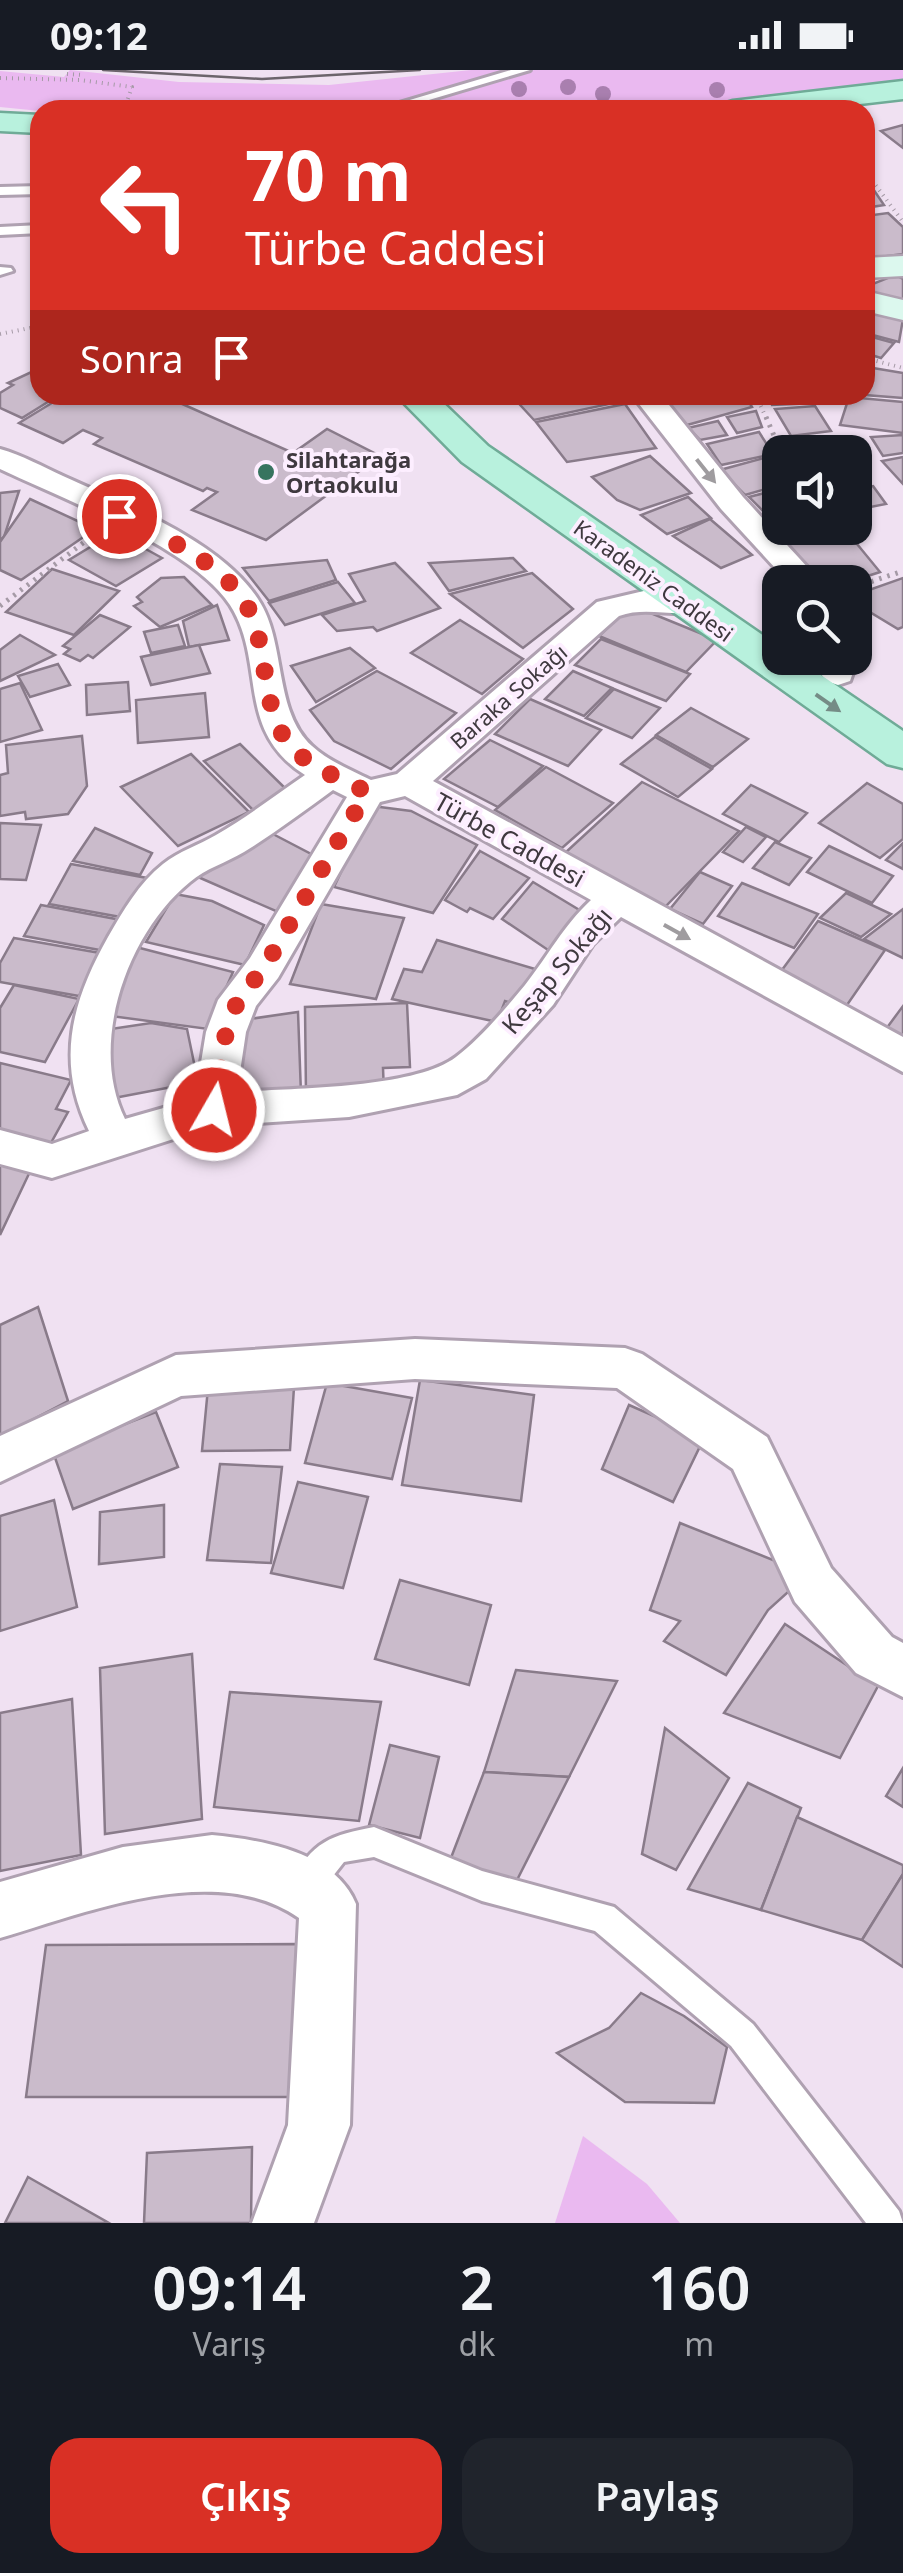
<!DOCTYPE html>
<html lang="tr">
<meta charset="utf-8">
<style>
body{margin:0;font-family:"Noto Sans",sans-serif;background:#20242c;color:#f1f3f6;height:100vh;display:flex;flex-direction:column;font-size:38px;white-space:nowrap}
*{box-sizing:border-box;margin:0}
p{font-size:32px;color:#9ea1a6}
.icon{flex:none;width:55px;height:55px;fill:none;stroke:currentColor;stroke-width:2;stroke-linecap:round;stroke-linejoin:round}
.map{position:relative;height:2153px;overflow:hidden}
.details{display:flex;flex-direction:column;background:#171b24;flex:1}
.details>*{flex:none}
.banner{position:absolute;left:30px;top:30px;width:845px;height:305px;border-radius:30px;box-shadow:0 2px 8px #0004;background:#d93025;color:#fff;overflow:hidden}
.tools{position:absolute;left:762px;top:365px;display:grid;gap:20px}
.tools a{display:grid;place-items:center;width:110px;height:110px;border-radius:20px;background:#171b24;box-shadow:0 2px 8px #0004;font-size:50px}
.pin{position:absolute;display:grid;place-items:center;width:85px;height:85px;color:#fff;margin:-42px;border:5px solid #fff;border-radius:50%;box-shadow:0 2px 10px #0007}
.me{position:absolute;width:110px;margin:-55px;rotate:8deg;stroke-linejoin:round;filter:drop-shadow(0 0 8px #0008)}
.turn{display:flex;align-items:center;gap:35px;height:210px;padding:0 50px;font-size:45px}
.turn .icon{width:130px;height:130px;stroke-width:2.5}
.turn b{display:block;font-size:70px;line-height:85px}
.then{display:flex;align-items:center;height:95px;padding:0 50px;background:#0003;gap:20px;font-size:38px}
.eta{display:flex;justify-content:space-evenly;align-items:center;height:170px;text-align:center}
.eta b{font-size:60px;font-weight:600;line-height:70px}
.button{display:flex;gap:20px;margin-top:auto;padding:20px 50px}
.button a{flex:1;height:115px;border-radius:30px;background:#d93025;color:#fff;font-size:40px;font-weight:600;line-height:115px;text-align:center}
.button a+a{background:#20242c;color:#f1f3f6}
.status{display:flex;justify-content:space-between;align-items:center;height:70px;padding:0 50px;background:#171b24;direction:ltr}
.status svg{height:28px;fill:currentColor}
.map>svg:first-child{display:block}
.green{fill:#eab9f0}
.building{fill:#cabbcb;stroke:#897b8a;stroke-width:2.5}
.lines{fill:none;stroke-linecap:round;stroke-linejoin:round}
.lane-casing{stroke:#afa1b1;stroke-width:6}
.street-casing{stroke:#afa1b1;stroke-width:6}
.secondary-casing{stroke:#afa1b1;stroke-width:5}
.primary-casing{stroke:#6fab97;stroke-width:5}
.path-far1{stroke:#a59aa6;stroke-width:4;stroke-dasharray:1 5;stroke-linecap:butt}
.path{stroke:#a59aa6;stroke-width:5;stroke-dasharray:2.5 6;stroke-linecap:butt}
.lane{fill:#fff;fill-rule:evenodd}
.street{fill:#fff;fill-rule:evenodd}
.secondary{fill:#dcf8ee;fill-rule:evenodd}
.primary{fill:#b8f1dd;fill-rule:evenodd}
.tram{stroke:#6c646c;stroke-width:2.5}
.tree{fill:#a97faf}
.oneway{fill:#9f9c9f}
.oneway2{fill:#758c86}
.route{stroke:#d93025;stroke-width:18;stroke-dasharray:0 32.4}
.poi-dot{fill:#37745f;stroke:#fdeeff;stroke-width:4}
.labels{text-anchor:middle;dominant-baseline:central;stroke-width:8;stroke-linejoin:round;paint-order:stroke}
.far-poi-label{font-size:22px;font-weight:bold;fill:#3f393f;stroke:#fdeeff;text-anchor:start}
.far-street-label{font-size:22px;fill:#3f393f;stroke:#fdeeff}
.street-label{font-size:25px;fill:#3f393f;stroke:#fdeeff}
</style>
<div class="status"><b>09:12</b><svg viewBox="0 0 49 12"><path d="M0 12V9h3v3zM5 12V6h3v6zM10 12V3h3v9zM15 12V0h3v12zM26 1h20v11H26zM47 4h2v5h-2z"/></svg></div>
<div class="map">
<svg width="903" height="2153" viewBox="0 0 903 2153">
<rect width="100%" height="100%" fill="#f0e1f2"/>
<g class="green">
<polygon points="70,0 179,12 329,15 471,0 903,0 903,12 775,30 619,40 40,41 0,37 0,1 64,7"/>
<polygon points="583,2066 647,2114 680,2153 555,2153"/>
</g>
<g class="building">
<polygon points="903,55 903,78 881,61"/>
<polygon points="865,107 884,135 865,138"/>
<polygon points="888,143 903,157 903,184 865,189 865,146"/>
<polygon points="895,205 903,209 903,235 865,224 865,217"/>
<polygon points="867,239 903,249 899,272 865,263"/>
<polygon points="865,265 894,273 881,288 865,283"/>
<polygon points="867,297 903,303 903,328 865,325"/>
<polygon points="40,298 40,325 59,325 22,348 0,338 0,323 13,315 8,313"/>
<polygon points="65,325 149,325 166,332 171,329 293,383 327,359 380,386 266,470 192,440 217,422 207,418 203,421 94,374 102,368 83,360 63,373 19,353"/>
<polygon points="511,325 625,325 628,330 534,350"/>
<polygon points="703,325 745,325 752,337 687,355 668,334"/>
<polygon points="769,325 814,325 815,333 772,335"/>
<polygon points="849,327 903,332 903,363 840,355"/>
<polygon points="625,334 656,378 567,392 536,352"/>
<polygon points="815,336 831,361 791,366 775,339"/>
<polygon points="756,341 762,357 737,363 727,347"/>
<polygon points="718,351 727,365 700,370 688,358"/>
<polygon points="759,362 773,384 721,395 707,374"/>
<polygon points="903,365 903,383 883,386 871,367"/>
<polygon points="846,373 852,382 820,382 816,376"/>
<polygon points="779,384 780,415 745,425 720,400"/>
<polygon points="650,386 691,423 640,440 617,430 592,407"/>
<polygon points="903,387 903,414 882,391"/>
<polygon points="873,416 886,434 855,440 855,419"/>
<polygon points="780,419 780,458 807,458 784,462 749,427"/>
<polygon points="19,421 4,467 0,470 0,423"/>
<polygon points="688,427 711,448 667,464 641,445"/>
<polygon points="30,429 95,459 21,510 0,500 0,472"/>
<polygon points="710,449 752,485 721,498 673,466"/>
<polygon points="115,462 162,488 116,516 69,490"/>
<polygon points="848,463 880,502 849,512 825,512 784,473"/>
<polygon points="513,488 526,501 449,521 429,493"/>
<polygon points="327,490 336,510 269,531 243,498"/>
<polygon points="395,493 440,538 377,561 373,557 337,561 322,545 365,531 349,504"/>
<polygon points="52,499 119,521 74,565 6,542"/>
<polygon points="532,503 573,539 523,578 450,524"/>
<polygon points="184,507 212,535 160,557 134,536 142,532 137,527 161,508"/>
<polygon points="903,508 903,557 898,559 855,533 855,525"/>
<polygon points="338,512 355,533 285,555 269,533"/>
<polygon points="217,535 229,570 189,577 183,551"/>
<polygon points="631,535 717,570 686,602 599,566"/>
<polygon points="100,545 130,557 93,588 88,585 80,591 64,584 70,579 63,576"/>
<polygon points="460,550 523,589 482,624 411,583"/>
<polygon points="178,555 185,576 151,583 144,562"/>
<polygon points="20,565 55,585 0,611 0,580"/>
<polygon points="601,569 690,604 666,631 575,595"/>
<polygon points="199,575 210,603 151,615 141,587"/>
<polygon points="350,578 375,598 316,632 291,596"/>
<polygon points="58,594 70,615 30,627 18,606"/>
<polygon points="377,601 456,643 391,699 334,671 310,640"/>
<polygon points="573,601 612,618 584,646 545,629"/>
<polygon points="128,612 130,641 87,645 86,615"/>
<polygon points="20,613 42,660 0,672 0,619"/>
<polygon points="614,619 660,638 632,668 586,648"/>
<polygon points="205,623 209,667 138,673 136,630"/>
<polygon points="530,629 601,660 568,696 495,664"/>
<polygon points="691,638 748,669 713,697 656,665"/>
<polygon points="82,666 87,716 68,744 26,749 25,742 0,746 0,705 8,703 6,675"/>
<polygon points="655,667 712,699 678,727 621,694"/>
<polygon points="490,670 543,696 498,737 444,709"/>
<polygon points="240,674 290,723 254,741 204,691"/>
<polygon points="191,684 249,742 178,776 121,717"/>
<polygon points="546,697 613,733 562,778 495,740"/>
<polygon points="642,712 739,761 665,837 565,783"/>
<polygon points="867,713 903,734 903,769 880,788 819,753"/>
<polygon points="751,715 807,743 779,772 723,744"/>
<polygon points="372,736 411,741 477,775 433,843 334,817"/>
<polygon points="0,753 41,755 26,810 0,809"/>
<polygon points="746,757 766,767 743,792 723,782"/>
<polygon points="95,758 152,783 140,805 73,791"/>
<polygon points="271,763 313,785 278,842 198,807"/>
<polygon points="775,772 811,788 789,815 753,798"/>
<polygon points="903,773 903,799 886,790"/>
<polygon points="829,776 893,806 872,833 807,802"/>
<polygon points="480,781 529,808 493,849 470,838 467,842 445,830"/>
<polygon points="71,794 147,808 126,848 49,834"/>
<polygon points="700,802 732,816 703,854 670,839"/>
<polygon points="533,812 591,847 554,884 502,849"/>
<polygon points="742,813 818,844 794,878 718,846"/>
<polygon points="846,823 891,844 861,867 820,848"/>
<polygon points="175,824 212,831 264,855 245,895 146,872"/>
<polygon points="321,834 404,848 376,929 290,914"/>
<polygon points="41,835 121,850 105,881 24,866"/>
<polygon points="903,839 903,888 864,869"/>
<polygon points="818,851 885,880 847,935 779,904"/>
<polygon points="14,868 100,883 79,926 0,912 0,893"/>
<polygon points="437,870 545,902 517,935 505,931 497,952 392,929 404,899 422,902"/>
<polygon points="136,877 233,902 208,959 96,944"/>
<polygon points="14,915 79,929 45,992 0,982 0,938"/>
<polygon points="407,933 410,997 383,998 384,1022 306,1025 305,937"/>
<polygon points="903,936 903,968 886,959"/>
<polygon points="298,942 301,1024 228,1032 236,951"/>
<polygon points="151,953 187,959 198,1012 114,1028 104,960"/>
<polygon points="0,993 71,1010 56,1039 68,1042 47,1080 0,1069"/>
<polygon points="0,1085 35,1091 0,1165"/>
<polygon points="38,1237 68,1331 0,1367 0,1255"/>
<polygon points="420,1310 534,1325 521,1431 402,1415"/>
<polygon points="327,1313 412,1328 392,1409 305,1393"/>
<polygon points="294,1317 290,1380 202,1381 208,1318"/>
<polygon points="629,1335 704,1368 673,1432 602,1399"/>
<polygon points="156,1342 178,1397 73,1439 53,1382"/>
<polygon points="220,1394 282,1397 271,1493 207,1490"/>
<polygon points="298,1412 368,1427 343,1518 271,1503"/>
<polygon points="54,1430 77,1537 0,1561 0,1446"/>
<polygon points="164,1435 164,1487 99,1494 100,1442"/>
<polygon points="680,1453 808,1504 768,1540 726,1605 664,1571 680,1551 650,1540"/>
<polygon points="400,1510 491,1535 469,1615 375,1589"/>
<polygon points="785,1554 878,1616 840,1688 724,1643"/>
<polygon points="192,1584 202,1749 105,1764 100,1598"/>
<polygon points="516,1600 617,1611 569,1707 484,1702"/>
<polygon points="230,1622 381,1632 359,1751 214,1737"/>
<polygon points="72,1629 81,1785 0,1801 0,1643"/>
<polygon points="665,1658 729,1708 676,1800 642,1784"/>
<polygon points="390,1675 439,1687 420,1768 369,1755"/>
<polygon points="903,1698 903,1737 886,1726"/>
<polygon points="484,1702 569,1707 517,1810 449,1793"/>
<polygon points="748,1713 801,1738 761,1840 688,1819"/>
<polygon points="797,1747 903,1795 903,1804 862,1870 761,1840"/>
<polygon points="903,1804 903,1897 862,1870"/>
<polygon points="298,1874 291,2027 26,2027 46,1875"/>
<polygon points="641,1923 684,1946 727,1977 714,2033 625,2032 557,1983 609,1958"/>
<polygon points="252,2077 251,2153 144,2153 147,2083"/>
<polygon points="28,2107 109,2153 5,2153"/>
</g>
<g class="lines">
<defs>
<g id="lane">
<polygon points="511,0 530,0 395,40 376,40"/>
<polygon points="40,116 40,124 0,125 0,117"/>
<polygon points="40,155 40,163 0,165 0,157"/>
<polygon points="0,197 11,198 13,201 0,205"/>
<path d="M374,1757l108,44 132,36 139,117 146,187 4,12h-37l-135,-177 -136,-115 -113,-30 -108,-44 -30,5 -26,33 -11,4 -11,-4 -4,-11c18,-43 41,-49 82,-57z"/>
</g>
<g id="street">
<polygon points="632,325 661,325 743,427 821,512 788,512 721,439"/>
<path d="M0,379c22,6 43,18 63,27 62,28 163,67 198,128 25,43 13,107 51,142 16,15 39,24 59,34l26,-6 200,-172 51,-12 52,7 5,7 -5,7c-26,7 -53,-5 -81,5l-186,165 470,256v35l-282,-155 -28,27 -40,61 -67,74 -29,16 -108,22 -135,9 -162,52 -52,-14v-34l52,14 37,-13c-34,-70 -17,-130 19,-194 15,-26 31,-54 55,-73 16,-13 36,-19 53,-29 31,-18 60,-40 89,-60 -71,-45 -38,-112 -75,-170 -38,-58 -167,-106 -230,-136zM333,720l14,7 -97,161 -32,42 -12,32 -11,67 -70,20c-37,-75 2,-186 65,-237 16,-14 36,-19 54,-30 31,-19 60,-41 89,-62zM405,726l186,104c-28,26 -43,56 -66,85 -19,23 -45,54 -69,72 -42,32 -165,31 -219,35l9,-60 10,-26 22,-28 102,-176z"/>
<polygon points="855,584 858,588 850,611 838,615 826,611 821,604 825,588 855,588"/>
<polygon points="415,1269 625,1278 642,1284 767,1367 831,1498 892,1567 903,1573 903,1627 856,1603 795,1532 733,1399 617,1318 415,1309 181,1326 0,1412 0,1366 176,1285"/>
<path d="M212,1765c51,5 123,17 144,69l-6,221 -36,98h-62l36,-98 11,-207c-82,-58 -212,-6 -299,20v-56l123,-35z"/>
</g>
<g id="secondary">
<polygon points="903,186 903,206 865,208 865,188"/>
<polygon points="865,221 903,230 903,250 865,241"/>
</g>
<g id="primary">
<polygon points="903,11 903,29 808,40 718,40 723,34 733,31"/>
<polygon points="0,43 40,45 40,63 0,61"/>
<polygon points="396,325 435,325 488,376 780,577 780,588 796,588 903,661 903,698 887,694 462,392"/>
</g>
</defs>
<use href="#lane" class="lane-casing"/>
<use href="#street" class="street-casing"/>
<use href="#secondary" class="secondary-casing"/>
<use href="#primary" class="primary-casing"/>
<g class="path-far1">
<polyline points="67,4 84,5"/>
<polyline points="0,8 80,10 132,17 124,40"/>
<polyline points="865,101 903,152"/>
<polyline points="0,264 40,256"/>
<polyline points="865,288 903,298"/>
<polyline points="756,325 767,350"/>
</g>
<g class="path">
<polyline points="766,347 781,382"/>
<polyline points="855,517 903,501"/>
<polyline points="0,536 91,467"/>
</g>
<use href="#lane" class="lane"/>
<use href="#street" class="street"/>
<use href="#secondary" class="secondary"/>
<use href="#primary" class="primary"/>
<polyline class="tram" points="103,0 262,9 420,0"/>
</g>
<g class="tree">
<circle cx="568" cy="17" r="8"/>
<circle cx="519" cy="19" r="8"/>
<circle cx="717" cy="20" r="8"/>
<circle cx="603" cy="24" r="8"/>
</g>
<defs><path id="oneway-solid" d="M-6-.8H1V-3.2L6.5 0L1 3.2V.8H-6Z" transform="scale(2.5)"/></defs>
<g class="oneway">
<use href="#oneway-solid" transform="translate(706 401) rotate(51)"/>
<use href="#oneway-solid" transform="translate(677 862) rotate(29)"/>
</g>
<use class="oneway2" href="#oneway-solid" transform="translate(828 633) rotate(35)"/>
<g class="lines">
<path class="route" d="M119,446c43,21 97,42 125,85 29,45 12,119 56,154 19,16 46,26 67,37l-103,176 -26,32 -12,32 -12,78"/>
</g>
<circle class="poi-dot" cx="266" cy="402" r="10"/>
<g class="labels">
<g class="far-poi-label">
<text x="286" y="389">Silahtarağa<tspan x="286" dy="25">Ortaokulu</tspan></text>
</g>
<g class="far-street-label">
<text transform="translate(654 510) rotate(36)">Karadeniz Caddesi</text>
<text transform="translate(508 626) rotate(-41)">Baraka Sokağı</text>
</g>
<g class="street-label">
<text transform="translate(510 769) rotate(29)">Türbe Caddesi</text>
<text transform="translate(556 900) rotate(-50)">Keşap Sokağı</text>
</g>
</g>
</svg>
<div class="tools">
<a><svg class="icon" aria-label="sound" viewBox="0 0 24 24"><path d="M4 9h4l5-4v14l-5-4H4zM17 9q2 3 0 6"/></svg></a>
<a><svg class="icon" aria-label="search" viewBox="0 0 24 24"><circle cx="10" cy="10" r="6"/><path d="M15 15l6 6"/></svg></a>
</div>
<div class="pin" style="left:119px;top:446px;background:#d93025"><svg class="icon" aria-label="arrive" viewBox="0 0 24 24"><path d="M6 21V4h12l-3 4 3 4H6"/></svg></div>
<svg class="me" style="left:214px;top:1040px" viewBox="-20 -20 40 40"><circle r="17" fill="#d93025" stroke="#fff" stroke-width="3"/><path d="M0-11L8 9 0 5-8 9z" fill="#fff"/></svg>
<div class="banner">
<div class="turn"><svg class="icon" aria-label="left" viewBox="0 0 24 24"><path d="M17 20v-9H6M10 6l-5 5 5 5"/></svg><div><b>70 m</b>Türbe Caddesi</div></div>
<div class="then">Sonra<svg class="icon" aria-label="arrive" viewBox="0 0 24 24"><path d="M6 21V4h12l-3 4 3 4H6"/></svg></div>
</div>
</div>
<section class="details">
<div class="eta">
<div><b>09:14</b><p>Varış</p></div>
<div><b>2</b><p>dk</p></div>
<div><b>160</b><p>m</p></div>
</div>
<div class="button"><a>Çıkış</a><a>Paylaş</a></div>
</section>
